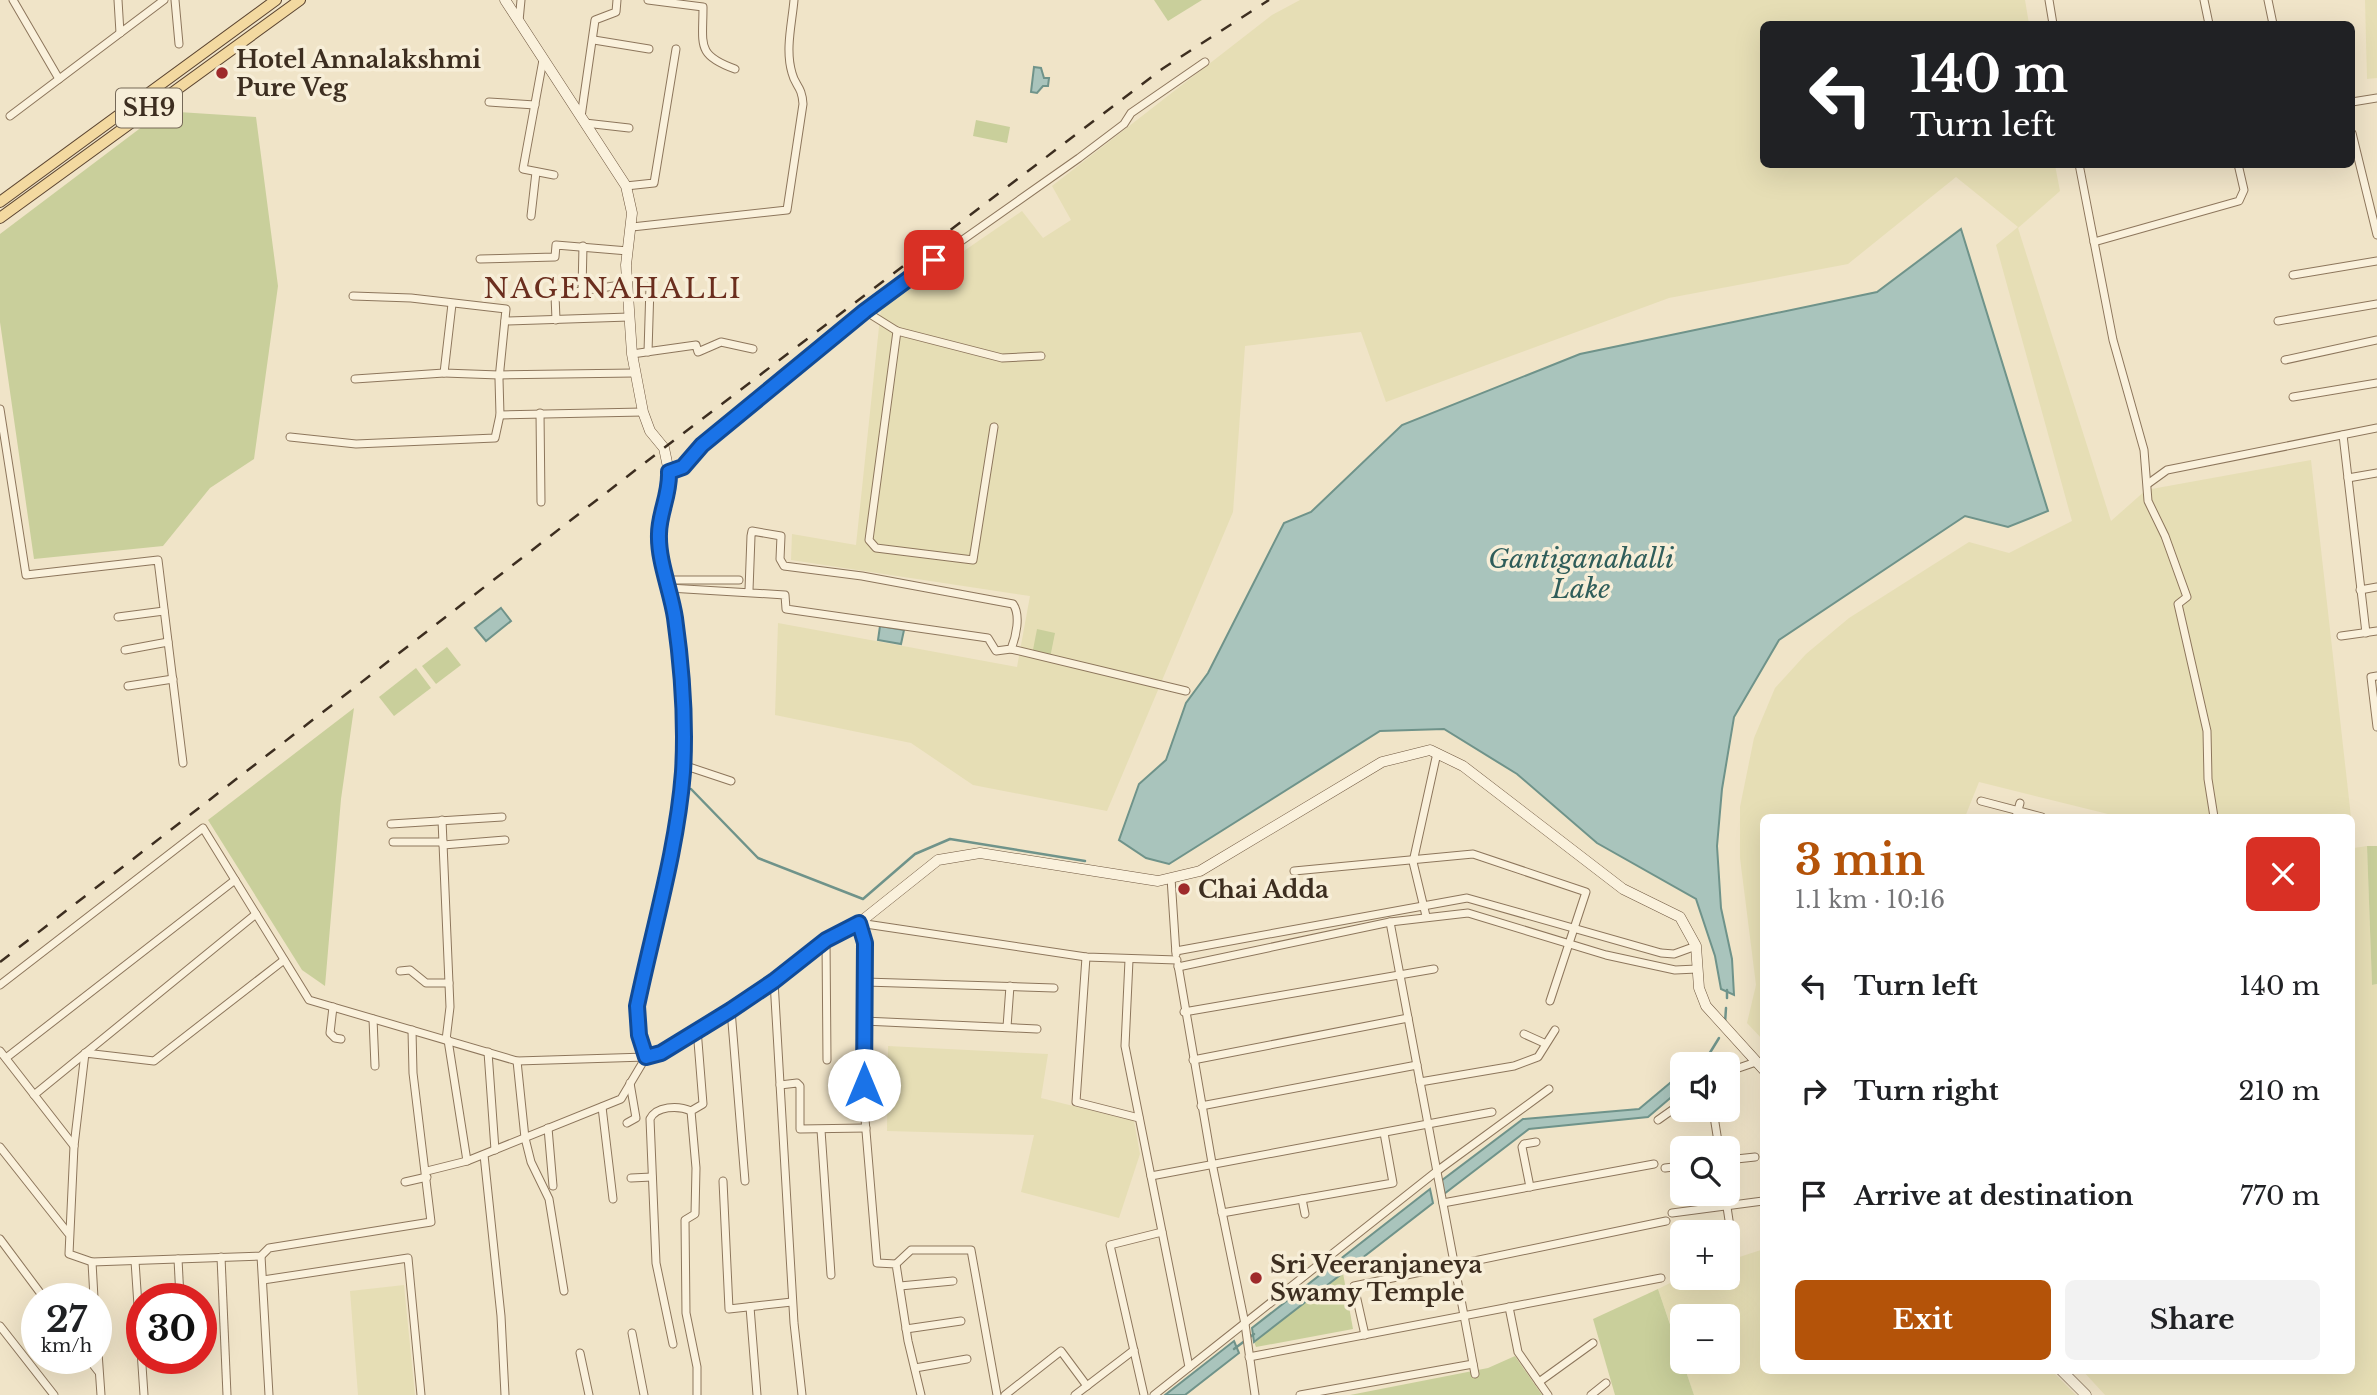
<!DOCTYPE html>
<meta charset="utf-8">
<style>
body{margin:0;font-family:"Libre Baskerville",serif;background:#f2f2f2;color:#202124;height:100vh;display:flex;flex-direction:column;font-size:26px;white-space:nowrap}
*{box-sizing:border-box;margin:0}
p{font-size:23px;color:#757577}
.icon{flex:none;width:38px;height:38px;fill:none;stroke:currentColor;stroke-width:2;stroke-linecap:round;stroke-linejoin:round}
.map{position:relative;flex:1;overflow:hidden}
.sheet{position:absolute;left:1760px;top:814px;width:595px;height:560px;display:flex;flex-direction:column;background:#fff;border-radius:10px;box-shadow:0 7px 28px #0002}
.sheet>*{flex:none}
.banner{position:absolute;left:1760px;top:21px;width:595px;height:147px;border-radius:10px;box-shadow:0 7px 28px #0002;background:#202124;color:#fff;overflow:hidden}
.fabs{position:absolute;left:1670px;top:1052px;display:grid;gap:14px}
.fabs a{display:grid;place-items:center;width:70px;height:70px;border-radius:10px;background:#fff;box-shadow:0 7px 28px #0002;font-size:35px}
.speed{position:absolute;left:21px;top:1283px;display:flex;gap:14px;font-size:35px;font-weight:700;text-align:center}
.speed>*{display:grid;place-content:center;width:91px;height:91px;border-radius:50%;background:#fff;box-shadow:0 7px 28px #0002;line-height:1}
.speed small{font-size:18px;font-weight:400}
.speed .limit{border:10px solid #d22;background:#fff;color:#111}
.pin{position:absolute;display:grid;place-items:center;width:60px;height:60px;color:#fff;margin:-30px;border-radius:14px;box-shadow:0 4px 10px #0006}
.me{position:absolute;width:77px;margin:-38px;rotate:0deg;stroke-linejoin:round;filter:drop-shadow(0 0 5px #0008)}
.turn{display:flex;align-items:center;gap:24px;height:147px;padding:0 35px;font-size:32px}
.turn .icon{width:91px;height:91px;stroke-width:2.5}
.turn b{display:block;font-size:49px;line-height:60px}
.round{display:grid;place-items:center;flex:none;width:74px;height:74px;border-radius:10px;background:#f2f2f2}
.head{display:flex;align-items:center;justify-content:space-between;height:119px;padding:0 35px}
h1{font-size:42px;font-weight:700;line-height:52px;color:#b45309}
.cta{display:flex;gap:14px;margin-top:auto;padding:14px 35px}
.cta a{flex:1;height:80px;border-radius:10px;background:#b45309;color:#fff;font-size:28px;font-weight:700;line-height:80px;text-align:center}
.cta a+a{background:#f2f2f2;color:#202124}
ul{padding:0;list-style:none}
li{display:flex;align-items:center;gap:21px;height:105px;padding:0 35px}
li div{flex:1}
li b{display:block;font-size:26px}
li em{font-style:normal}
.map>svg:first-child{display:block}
.farmland{fill:#e6deb5}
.green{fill:#c9cf9b}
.water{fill:#a9c4bc;stroke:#6f938a;stroke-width:2}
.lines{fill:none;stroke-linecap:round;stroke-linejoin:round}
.stream{stroke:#6f938a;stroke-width:2.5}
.street-casing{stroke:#8d765c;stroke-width:9}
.secondary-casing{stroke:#6f573f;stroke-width:11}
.primary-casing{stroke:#5b4430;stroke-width:12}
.street{stroke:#faf1dc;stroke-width:7}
.secondary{stroke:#faf1dc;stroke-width:10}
.primary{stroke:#f3d9a0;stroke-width:10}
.rail{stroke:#3d2e20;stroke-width:2.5;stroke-dasharray:12 12;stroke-linecap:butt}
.route-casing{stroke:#114b97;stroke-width:18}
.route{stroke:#1a73e8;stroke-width:12}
.poi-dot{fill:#9e2a2b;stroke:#f7eed8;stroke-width:2.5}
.labels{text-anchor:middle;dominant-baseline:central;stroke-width:7;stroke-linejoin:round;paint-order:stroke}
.shield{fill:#f7eed8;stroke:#756857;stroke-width:2}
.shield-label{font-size:23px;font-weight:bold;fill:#3d2e20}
.poi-label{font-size:24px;font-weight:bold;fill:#3d2e20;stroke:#f7eed8;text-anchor:start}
.water-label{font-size:26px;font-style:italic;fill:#2f5d5a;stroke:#f7eed8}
.quarter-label{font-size:28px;letter-spacing:2px;fill:#6b2e1e;stroke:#f7eed8}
</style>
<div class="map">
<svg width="2377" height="1395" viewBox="0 0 2377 1395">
<rect width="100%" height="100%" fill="#f0e4c8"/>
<g class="farmland">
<polygon points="1300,0 2025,0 2029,24 1764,24 1764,164 2055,165 2060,191 2018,228 2111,521 2146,490 2311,460 2351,817 2120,817 1979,782 1965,817 1764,817 1764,1041 1747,1023 1756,985 1740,858 1740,807 1754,738 1775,688 1806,654 1849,618 1969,542 2009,553 2072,521 1996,245 2018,227 1956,177 1848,264 1669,298 1386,402 1361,332 1245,346 1233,512 1107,811 973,785 911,743 775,715 778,623 1017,667 1030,596 791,560 792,534 856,545 881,308 1022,211 1043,238 1071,220 1052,186 1272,15"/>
<polygon points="2365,0 2377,0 2377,78 2367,79"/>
<polygon points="2352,828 2354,848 2367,846 2372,985 2377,984 2377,1395 2105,1395 2082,1370 2352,1370"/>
<polygon points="888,1046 1048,1054 1041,1098 1134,1121 1140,1154 1119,1218 1021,1192 1034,1135 887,1131"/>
<polygon points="1764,1249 1764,1370 2051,1370 2076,1395 1694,1395 1683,1362 1727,1362 1727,1316 1682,1316 1682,1358 1658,1289 1682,1277 1727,1278 1727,1261"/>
<polygon points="404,1285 415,1395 358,1395 350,1291"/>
</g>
<g class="green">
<polygon points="1154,0 1202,0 1168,21"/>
<polygon points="163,111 256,117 278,286 254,459 210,488 163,546 34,559 0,322 0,234"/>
<polygon points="976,120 1010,127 1007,143 973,136"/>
<polygon points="1037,629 1055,633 1050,658 1032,655"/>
<polygon points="447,647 461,665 436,684 422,666"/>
<polygon points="416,668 431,688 394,716 379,697"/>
<polygon points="354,708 341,799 325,986 302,970 208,820"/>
<polygon points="2367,846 2377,846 2377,984 2372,985"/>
<polygon points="1343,1273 1353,1329 1256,1347 1254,1342"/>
<polygon points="1658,1289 1694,1395 1615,1395 1593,1319"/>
<polygon points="1515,1356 1542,1395 1350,1395 1488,1368"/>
</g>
<g class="water">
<polygon points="1034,67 1041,68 1044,78 1049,78 1048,86 1043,86 1037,93 1031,92"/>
<polygon points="1961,229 2048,511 2008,527 1965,516 1779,640 1734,717 1722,789 1717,846 1721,908 1732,959 1734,995 1721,989 1715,956 1696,899 1597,843 1517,774 1444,729 1380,731 1169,864 1146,858 1119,840 1139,784 1166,760 1186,703 1208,673 1284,523 1311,512 1402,425 1580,354 1877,292"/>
<polygon points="501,608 511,621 486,641 475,628"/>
<polygon points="880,626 904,630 901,644 878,640"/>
<polygon points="1682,1073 1682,1088 1648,1117 1529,1129 1444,1194 1441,1181 1523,1119 1639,1109"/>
<polygon points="1430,1189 1433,1203 1254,1342 1252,1328"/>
<polygon points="1234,1341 1239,1353 1185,1395 1165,1395"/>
</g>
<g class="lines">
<g class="stream">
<polyline points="691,789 758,858 863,899 915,854 950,839 1085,861"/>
<polyline points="1727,998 1727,990"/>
<polyline points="1725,1023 1726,1008"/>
<polyline points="1703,1064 1719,1038"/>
<polyline points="1234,1349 1254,1334"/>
</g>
<defs>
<g id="street">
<polyline points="13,0 59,79"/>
<polyline points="118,0 120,33"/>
<polyline points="175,0 179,44"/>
<path d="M648,0l55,7c0,38 -7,48 32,62"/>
<polyline points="2049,0 2053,24"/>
<polyline points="2204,0 2209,24"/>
<polyline points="2268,0 2273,24"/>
<polyline points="519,21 521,0"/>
<polyline points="594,40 649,49"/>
<polyline points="543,60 523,169 554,175"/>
<polyline points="489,102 535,105"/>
<polyline points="2352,102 2377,98"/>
<polyline points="10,116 164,0"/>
<polyline points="581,117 595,20 616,12 617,0"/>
<polyline points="585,123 629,128"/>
<polyline points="2352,133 2377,235"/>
<polyline points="2079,164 2113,340 2144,450 2148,501 2165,536 2187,597 2178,604 2207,731 2208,779 2214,817"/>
<polyline points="626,186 654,183 676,49"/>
<polyline points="531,216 536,172"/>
<path d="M632,227l155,-17 16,-106c-1,-18 -8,-18 -11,-31 -7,-23 0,-50 2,-73"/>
<polyline points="2094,242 2239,201 2244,190 2238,164"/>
<polyline points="480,259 555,257 556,245 628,251"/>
<polyline points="2293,275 2377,261"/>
<polyline points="582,290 583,246"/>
<polyline points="452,304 444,373 499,375 634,373"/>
<polyline points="865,311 897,331 1002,358 1041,356"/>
<polyline points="556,320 555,295 627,284"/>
<polyline points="505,321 629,317"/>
<polyline points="2278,321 2377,304"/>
<polyline points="897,331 869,540 876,548 973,560 994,427"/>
<polyline points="648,352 650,286"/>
<polyline points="632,354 696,345 698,352 721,342 753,349"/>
<polyline points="2285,360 2377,340"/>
<polyline points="355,379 444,373"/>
<polyline points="2293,397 2377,383"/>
<polyline points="0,409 26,575 158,560 183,763"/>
<polyline points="540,413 541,502"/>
<polyline points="500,415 643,412"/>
<polyline points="2343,435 2366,633"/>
<polyline points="290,437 356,444 495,438 500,415 499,379 506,309 411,298 353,296"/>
<polyline points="669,472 683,467 702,445 893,289 1079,158 1124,124 1131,113 1205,62"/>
<polyline points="2348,478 2377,473"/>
<polyline points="2149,483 2167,470 2377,428"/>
<polyline points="668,580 739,580"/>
<path d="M669,588l116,7 1,14 202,29 8,13 15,-2c5,-12 10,-34 2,-45l-151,-28 -78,-10 -4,-7 1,-23 -29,-5 -1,5 -2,54"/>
<polyline points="2360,590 2377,587"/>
<polyline points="118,617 164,611"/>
<polyline points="2341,636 2377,631"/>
<polyline points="1011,649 1186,691"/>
<polyline points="125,650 168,642"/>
<polyline points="2377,676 2371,677 2377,727"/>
<polyline points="128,686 173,679"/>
<polyline points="683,765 731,781"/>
<polyline points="1981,801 2042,817"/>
<polyline points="2016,817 2020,803"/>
<polyline points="442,820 450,1007 446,1040"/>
<polyline points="391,824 502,817"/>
<polyline points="393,842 443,842"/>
<polyline points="443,845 505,840"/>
<polyline points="1294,871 1473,854 1586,892 1550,1001"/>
<polyline points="1171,878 1176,954"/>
<polyline points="1426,916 1413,862 1437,753"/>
<polyline points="1390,922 1475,1374"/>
<polyline points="826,940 827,1060"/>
<polyline points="1176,951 1467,898 1661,953 1674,954 1696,946"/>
<polyline points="1086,957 1076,1102 1139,1118"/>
<polyline points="284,960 154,1061 85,1053 74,1146 69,1254 92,1262 261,1256 269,1248 431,1222 413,1073 412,1030"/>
<polyline points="1129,960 1125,1046 1189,1367"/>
<polyline points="1178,965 1212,1163 1245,1324 1255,1395"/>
<polyline points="1178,967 1390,922 1468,913 1606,955 1675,970 1697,969"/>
<polyline points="400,971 410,970 426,983 449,983"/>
<polyline points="774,981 794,1323 802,1395"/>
<polyline points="865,982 1054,988"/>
<polyline points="0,985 203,828 309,1000 517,1061 646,1057"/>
<polyline points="333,1007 330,1033 335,1038 341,1039"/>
<polyline points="731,1010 745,1181"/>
<polyline points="1184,1012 1434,969"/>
<polyline points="373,1019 375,1066"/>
<polyline points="864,1021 1037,1029"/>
<polyline points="1007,1027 1010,986"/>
<polyline points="697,1029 703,1104 691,1111 696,1168 695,1214 685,1220 686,1313 697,1367 697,1395"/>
<polyline points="1524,1034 1544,1043"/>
<polyline points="448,1040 467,1161"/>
<polyline points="0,1051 74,1146"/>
<polyline points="488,1052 495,1150"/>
<polyline points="6,1058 235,880"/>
<polyline points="1193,1060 1408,1018"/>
<polyline points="517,1061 525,1138 531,1162 549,1199 564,1291"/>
<polyline points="1727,1072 1756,1062"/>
<polyline points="1420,1082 1514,1066 1538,1057 1555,1030"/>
<polyline points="780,1085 797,1083 800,1086 800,1129 866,1128"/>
<polyline points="34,1095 256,914"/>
<polyline points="1201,1106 1417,1065"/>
<polyline points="602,1107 613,1199"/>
<polyline points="1713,1110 1719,1148"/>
<polyline points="1658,1120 1682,1103"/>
<polyline points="627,1123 636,1118 630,1083"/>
<polyline points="548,1128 553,1186"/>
<polyline points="821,1130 831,1275"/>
<polyline points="0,1147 68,1233"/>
<polyline points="484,1155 501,1316 505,1395"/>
<polyline points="1727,1160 1755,1157"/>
<polyline points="1665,1168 1682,1166"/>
<polyline points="427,1171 467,1161 621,1099 646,1057"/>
<polyline points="1151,1176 1492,1112"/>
<polyline points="631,1178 652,1177"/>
<polyline points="723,1181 729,1309 792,1302"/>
<polyline points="405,1182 427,1177"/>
<polyline points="1530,1187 1522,1147 1524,1144 1536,1142"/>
<polyline points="1725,1194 1734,1253 1727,1254"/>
<polyline points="1302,1199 1305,1214"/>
<polyline points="1443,1203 1654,1164"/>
<polyline points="1222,1213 1393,1183 1384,1133"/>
<polyline points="1672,1213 1763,1201"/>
<polyline points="0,1239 44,1298"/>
<polyline points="261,1256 269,1395"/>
<polyline points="221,1257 227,1395"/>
<polyline points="178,1259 180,1298"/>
<polyline points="1680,1260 1682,1260"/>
<polyline points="135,1261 144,1395"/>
<polyline points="92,1262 94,1298"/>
<polyline points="896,1264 911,1250 971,1250 997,1395"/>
<polyline points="263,1280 408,1258 421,1395"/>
<polyline points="900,1286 953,1281"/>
<polyline points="750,1307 757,1395"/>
<polyline points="1509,1307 1518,1352 1548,1395"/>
<polyline points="96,1324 101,1395"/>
<polyline points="0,1326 54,1395"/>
<polyline points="906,1329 961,1321"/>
<polyline points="632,1333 644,1395"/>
<polyline points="1365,1335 1354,1286 1666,1221"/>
<path d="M673,1344l-17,-81 -6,-144c6,-13 28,-14 41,-8"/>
<polyline points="580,1353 589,1395"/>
<polyline points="1249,1357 1661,1278"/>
<polyline points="88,1358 98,1371"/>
<polyline points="184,1358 184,1361"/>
<polyline points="915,1368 967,1359"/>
<polyline points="1539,1382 1593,1343"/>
<polyline points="921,1395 908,1341 896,1264 877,1263 864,1107 865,943 859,923 1086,957 1177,960"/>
<polyline points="1005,1395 1061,1351 1087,1386"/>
<polyline points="1075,1395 1134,1350"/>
<polyline points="1144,1395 1110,1245 1162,1232"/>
<polyline points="1154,1395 1437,1171 1549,1089"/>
<polyline points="1300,1395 1473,1364"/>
<polyline points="1591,1395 1606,1383"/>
</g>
<g id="secondary">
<polyline points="505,0 626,186 632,213 626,265 632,354 643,412 650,431 664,448 669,472 670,492 659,534 675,618 684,710 683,774 672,839 637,1006 639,1035 646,1057 661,1053 774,981 826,940 859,923 938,860 980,853 1158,881 1200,871 1382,762 1430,750 1463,766 1623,889 1680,917 1696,946 1699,988 1706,1006 1764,1070"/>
<polyline points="2061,1370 2086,1395"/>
</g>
<g id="primary">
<polyline points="0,202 276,0"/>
<polyline points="0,218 300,0"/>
</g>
</defs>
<use href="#street" class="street-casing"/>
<use href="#secondary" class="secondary-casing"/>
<use href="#primary" class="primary-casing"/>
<use href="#street" class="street"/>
<use href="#secondary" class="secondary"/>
<use href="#primary" class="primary"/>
<polyline class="rail" points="0,962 664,448 1162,69 1269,0"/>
</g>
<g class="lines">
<defs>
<path id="route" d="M864,1085l1,-142 -6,-20 -33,17 -52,41 -43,29 -70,43 -15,4 -7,-22 -2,-29c16,-77 40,-156 46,-234 3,-51 -1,-104 -8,-154 -4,-27 -17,-57 -16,-84 0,-21 11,-39 10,-62l14,-5 19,-22 163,-134 69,-51"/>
</defs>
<use href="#route" class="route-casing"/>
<use href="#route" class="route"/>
</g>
<g class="poi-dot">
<circle cx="222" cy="73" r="7"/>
<circle cx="1184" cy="889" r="7"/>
<circle cx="1256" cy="1278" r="7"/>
</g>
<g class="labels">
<rect class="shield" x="116" y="88.5" width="66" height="39" rx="5"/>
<g class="shield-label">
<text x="149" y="108">SH9</text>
</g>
<g class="poi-label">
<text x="236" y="59">Hotel Annalakshmi<tspan x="236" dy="28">Pure Veg</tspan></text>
<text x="1198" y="889">Chai Adda</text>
<text x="1270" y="1264">Sri Veeranjaneya<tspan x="1270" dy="28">Swamy Temple</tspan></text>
</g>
<g class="water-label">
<text x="1581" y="559">Gantiganahalli<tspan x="1581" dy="30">Lake</tspan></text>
</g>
<g class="quarter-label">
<text x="613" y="288">NAGENAHALLI</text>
</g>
</g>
</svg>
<div class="fabs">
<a><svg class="icon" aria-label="sound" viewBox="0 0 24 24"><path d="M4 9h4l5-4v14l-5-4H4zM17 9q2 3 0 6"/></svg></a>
<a><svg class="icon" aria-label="search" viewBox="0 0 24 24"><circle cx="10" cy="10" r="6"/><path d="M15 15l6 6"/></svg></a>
<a>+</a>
<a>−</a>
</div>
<div class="speed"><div>27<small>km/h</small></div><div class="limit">30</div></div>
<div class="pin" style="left:934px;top:260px;background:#d93025"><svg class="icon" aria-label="arrive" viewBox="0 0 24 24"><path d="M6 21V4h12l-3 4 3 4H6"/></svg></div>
<svg class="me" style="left:864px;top:1085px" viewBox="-20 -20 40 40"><circle r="19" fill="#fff"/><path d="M0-13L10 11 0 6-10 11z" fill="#1a73e8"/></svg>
<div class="banner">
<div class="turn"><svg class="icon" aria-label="left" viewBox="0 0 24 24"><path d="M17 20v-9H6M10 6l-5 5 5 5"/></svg><div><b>140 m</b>Turn left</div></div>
</div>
<section class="sheet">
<div class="head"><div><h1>3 min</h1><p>1.1 km · 10:16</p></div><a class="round" style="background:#d93025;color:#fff"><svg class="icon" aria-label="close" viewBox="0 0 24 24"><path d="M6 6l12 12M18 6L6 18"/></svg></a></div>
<ul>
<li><svg class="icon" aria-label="left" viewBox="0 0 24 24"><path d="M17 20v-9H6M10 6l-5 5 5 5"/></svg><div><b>Turn left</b></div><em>140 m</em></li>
<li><svg class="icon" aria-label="right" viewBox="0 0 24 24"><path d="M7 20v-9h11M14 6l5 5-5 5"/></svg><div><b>Turn right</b></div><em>210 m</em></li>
<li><svg class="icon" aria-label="arrive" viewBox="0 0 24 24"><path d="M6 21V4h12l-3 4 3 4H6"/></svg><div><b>Arrive at destination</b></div><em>770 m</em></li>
</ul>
<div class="cta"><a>Exit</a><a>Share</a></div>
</section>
</div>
